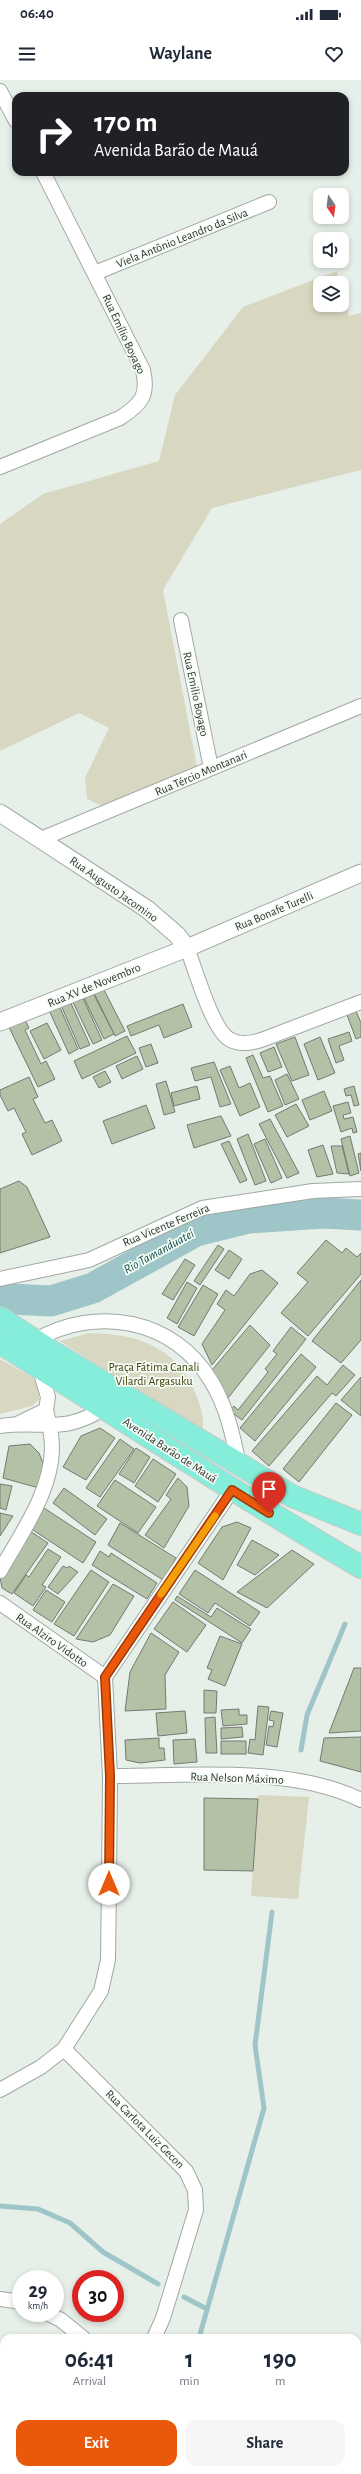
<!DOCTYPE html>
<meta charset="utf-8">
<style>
body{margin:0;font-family:"Alegreya Sans",sans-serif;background:#f6f6f7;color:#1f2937;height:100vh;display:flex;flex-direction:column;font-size:15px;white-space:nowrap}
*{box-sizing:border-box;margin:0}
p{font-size:13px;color:#747a83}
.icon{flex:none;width:22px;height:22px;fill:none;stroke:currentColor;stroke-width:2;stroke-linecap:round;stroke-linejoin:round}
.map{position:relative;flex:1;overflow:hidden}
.sheet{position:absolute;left:0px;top:2254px;width:361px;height:140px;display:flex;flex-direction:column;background:#fff;border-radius:12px 12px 0 0;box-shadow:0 2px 6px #0003}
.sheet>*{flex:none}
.top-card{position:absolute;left:12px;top:12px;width:337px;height:84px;border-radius:12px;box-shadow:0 2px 6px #0003;background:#202124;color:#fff;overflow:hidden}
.needle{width:26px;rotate:166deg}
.fabs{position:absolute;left:313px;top:108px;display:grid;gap:8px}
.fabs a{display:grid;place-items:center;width:36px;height:36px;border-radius:8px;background:#fff;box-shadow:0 2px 6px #0003;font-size:20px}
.speed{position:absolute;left:12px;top:2190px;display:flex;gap:8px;font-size:20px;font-weight:700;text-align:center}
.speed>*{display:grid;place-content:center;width:52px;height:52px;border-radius:50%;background:#fff;box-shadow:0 2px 6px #0003;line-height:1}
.speed small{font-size:10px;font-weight:400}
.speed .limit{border:6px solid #d22;background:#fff;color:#111}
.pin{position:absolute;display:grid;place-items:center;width:34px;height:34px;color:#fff;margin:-41px -17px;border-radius:50% 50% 50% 0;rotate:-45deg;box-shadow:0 0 4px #0007}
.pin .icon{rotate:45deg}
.me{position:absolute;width:44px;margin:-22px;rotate:0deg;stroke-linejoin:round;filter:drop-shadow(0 0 3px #0008)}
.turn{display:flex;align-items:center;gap:14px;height:84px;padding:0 16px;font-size:18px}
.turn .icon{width:52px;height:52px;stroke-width:2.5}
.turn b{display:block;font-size:28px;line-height:34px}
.eta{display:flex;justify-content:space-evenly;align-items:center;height:68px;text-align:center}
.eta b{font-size:24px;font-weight:700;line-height:28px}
.cta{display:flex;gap:8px;margin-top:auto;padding:8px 16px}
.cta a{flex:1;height:46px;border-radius:12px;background:#ea580c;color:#fff;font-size:16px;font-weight:700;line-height:46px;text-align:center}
.cta a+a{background:#f6f6f7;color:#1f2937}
.status{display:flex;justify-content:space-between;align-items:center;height:28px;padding:0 20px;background:#fff;direction:ltr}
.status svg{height:11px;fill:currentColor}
header{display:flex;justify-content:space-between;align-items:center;height:52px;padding:0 16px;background:#fff;font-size:18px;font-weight:700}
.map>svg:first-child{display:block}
.green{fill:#d8d8c2}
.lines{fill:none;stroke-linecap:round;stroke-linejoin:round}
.stream{stroke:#9ec5c7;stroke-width:5}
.river{stroke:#9ec5c7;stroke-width:31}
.building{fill:#b3c2a6;stroke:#767972}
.minor-casing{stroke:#a1a8a3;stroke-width:16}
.tertiary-casing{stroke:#a1a8a3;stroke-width:19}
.primary-casing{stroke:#c9cac9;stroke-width:24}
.minor{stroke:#fff;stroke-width:14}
.tertiary{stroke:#fff;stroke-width:17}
.primary{stroke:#85edd9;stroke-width:22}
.route-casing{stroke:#983908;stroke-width:10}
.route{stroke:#ea580c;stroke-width:7}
.slow{stroke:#f59e0b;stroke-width:7}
.labels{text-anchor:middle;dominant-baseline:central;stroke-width:3.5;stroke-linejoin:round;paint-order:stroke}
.street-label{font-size:12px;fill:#303330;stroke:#f5fdf6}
.park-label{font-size:12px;fill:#43410a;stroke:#f5fdf6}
.water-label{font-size:13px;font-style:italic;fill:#114c4e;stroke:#f5fdf6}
</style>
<div class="status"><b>06:40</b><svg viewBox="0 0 49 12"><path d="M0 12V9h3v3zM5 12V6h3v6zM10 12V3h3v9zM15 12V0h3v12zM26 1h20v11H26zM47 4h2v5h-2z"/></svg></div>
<header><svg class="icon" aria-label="menu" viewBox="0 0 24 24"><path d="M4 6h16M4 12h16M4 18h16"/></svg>Waylane<svg class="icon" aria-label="heart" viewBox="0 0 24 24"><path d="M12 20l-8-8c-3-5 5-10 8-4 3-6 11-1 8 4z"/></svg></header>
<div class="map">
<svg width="361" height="2394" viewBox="0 0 361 2394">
<rect width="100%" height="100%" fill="#e7efe9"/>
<g class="green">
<polygon points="337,191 340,203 320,203 320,225 342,225 342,209 349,236 361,233 361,390 212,428 163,510 197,687 109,729 87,719 85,698 109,648 79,633 0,671 0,444 43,414 159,381 175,315 243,227"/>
<path d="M89,1253c47,1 84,12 105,57 7,16 11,28 8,44l-142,-93z"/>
<polygon points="0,1279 39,1301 39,1320 32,1326 0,1334"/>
<polygon points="258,1715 309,1717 298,1819 251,1816"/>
</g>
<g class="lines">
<g class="stream">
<polyline points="301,1670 307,1635 345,1544"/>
<polyline points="0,2126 38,2129 70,2143 103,2172 158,2204"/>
<polyline points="184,2217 207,2229"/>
<polyline points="199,2258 264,2028 255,1965 272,1832"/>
<polyline points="269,2390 270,2394"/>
</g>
<polyline class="river" points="9,1219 51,1221 93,1208 196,1151 249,1138 323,1133 361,1135"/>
</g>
<g class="building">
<polygon points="102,906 125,951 115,956 93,911"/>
<polygon points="91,909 114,954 104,959 82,914"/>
<polygon points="81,914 102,960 93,964 71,918"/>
<polygon points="69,919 90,965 80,969 60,923"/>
<polygon points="58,923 78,969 69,974 48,928"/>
<polygon points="183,924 192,947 164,958 159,945 131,956 127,946"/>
<polygon points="356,931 361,943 361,957 356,959 347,935"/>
<polygon points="23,936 29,948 25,950 41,984 46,981 55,999 38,1007 7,943"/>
<polygon points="47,943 61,970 44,979 30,951"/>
<polygon points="349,952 352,961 339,966 344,980 336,983 328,959"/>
<polygon points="127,956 136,973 82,999 74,981"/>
<polygon points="295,957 309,995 292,1001 276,964"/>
<polygon points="320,957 335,993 318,1000 304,964"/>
<polygon points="151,964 158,983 146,987 139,968"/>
<polygon points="274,967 282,987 268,992 260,973"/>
<polygon points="253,975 263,998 270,996 283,1026 268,1032 246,978"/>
<polygon points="137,976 143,989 122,999 116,986"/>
<polygon points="214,982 231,1024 220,1027 211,997 195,1001 191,988"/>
<polygon points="230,986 239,1008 250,1003 260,1027 240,1036 220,990"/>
<polygon points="105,991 111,1002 99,1008 93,997"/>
<polygon points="287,994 299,1019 285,1025 275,1000"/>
<polygon points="29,997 38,1017 33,1019 45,1043 52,1040 62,1061 32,1075 22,1054 26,1052 14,1028 8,1031 0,1015 0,1010"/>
<polygon points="166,1001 175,1032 164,1035 156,1004"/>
<polygon points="197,1006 200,1019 174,1026 171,1013"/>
<polygon points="354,1006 359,1025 354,1026 351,1015 346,1016 344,1009"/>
<polygon points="324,1011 332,1031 310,1040 302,1020"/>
<polygon points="348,1022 351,1033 343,1035 344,1039 353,1037 357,1052 353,1053 352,1048 341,1052 333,1026"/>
<polygon points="296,1024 309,1046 287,1057 275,1035"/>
<polygon points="146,1025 155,1048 112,1064 103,1041"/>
<polygon points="221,1036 231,1056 194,1068 187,1045"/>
<polygon points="270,1039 299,1093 287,1098 259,1044"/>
<polygon points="248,1054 266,1101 255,1105 237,1059"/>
<polygon points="350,1056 359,1093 350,1096 341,1059"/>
<polygon points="265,1059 282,1098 271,1103 254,1064"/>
<polygon points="229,1061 247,1100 240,1103 221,1064"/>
<polygon points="323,1065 333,1094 317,1097 308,1070"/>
<polygon points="331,1066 342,1066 349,1094 337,1093"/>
<polygon points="361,1073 361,1091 358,1074"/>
<polygon points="19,1101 27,1107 50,1157 0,1173 0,1109"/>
<polygon points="326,1160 342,1173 346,1168 357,1177 361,1173 361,1194 308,1256 281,1233 308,1202 297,1193"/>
<polygon points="218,1165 224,1169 200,1205 194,1201"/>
<polygon points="229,1170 242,1179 229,1199 215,1190"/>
<polygon points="185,1179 195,1185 173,1220 162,1214"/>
<polygon points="262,1190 278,1203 212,1285 202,1264 225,1230 217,1224 226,1210 234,1216 250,1194"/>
<polygon points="361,1200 361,1260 341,1283 312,1261"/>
<polygon points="187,1202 197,1208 177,1244 167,1238"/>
<polygon points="203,1205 218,1214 194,1256 178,1247"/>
<polygon points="250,1245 270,1265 228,1318 212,1290"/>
<polygon points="291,1247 306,1259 242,1340 230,1331 234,1326 238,1330 268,1292 265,1289 277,1274 273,1271"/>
<polygon points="301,1274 316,1287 255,1361 240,1348"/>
<polygon points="343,1285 355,1295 336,1316 332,1313 269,1386 252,1371 317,1296 327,1305"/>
<polygon points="361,1297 361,1336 341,1320"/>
<polygon points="336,1323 352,1335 299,1402 283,1389"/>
<polygon points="100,1348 115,1358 86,1400 63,1387 81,1356"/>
<polygon points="120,1359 134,1369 100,1417 86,1408"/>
<polygon points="30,1364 39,1373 46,1391 39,1408 3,1398 9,1366"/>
<polygon points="136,1368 150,1377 134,1403 119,1394"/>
<polygon points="153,1379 176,1394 158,1422 135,1406"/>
<polygon points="178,1398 187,1407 189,1426 164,1468 145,1455 171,1419 166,1415"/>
<polygon points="115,1400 156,1427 138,1453 97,1426"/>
<polygon points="0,1404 12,1406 6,1430 0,1428"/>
<polygon points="64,1408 107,1439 95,1455 53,1423"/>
<polygon points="44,1428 96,1462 83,1483 30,1448"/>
<polygon points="0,1433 13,1436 0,1456"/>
<polygon points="237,1442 251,1448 223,1500 198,1483 222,1447"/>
<polygon points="120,1443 176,1478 163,1500 108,1465"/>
<polygon points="27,1449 48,1463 12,1514 2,1508 0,1497"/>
<polygon points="252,1460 279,1475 255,1495 237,1485"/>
<polygon points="48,1469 61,1477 42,1505 46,1507 33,1526 14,1513 26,1495 29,1497"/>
<polygon points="292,1470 314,1484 267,1528 237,1512"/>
<polygon points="100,1471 109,1477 111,1473 157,1503 147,1519 92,1485"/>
<polygon points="63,1486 67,1488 69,1486 78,1492 58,1514 48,1507"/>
<polygon points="91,1490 109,1502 74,1556 54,1544"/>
<polygon points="195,1490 260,1532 250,1546 215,1523 208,1533 179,1514"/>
<polygon points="113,1504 134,1516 110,1555 93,1562 76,1559"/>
<polygon points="46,1510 65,1522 52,1542 33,1530"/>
<polygon points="177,1516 211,1537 217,1528 251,1549 242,1563 175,1520"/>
<polygon points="173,1522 206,1545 187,1572 154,1549"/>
<polygon points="151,1553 179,1572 165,1595 166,1629 125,1631 130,1592"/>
<polygon points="220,1556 242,1564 225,1606 208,1599 212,1590 207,1588"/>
<polygon points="354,1588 361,1588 361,1651 329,1653"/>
<polygon points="204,1610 217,1611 216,1633 204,1633"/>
<polygon points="258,1626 269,1627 263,1675 248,1673 250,1659 255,1660"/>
<polygon points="239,1629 239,1635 247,1635 247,1644 223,1646 221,1630"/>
<polygon points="185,1631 187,1653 158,1656 156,1633"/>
<polygon points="271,1631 283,1633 277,1667 266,1665 269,1646 273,1647 274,1641 269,1640"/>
<polygon points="215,1637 217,1673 206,1673 205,1638"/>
<polygon points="242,1647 243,1657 221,1659 221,1648"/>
<polygon points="361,1657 361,1692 320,1681 324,1658"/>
<polygon points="159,1658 159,1668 164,1668 165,1680 140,1683 126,1680 125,1660"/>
<polygon points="195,1659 197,1682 174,1684 173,1660"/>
<rect x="221" y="1661" width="25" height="13"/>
<polygon points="204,1718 258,1719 253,1791 204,1790"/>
</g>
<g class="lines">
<defs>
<g id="minor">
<polyline points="0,11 16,41"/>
<polyline points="95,193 269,122"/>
<path d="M0,387l120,-49c21,-14 29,-22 23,-48l-100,-198"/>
<polyline points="181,540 211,688"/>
<polyline points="41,759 361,626"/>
<path d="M187,868c8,20 25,81 42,91 11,7 24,4 35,0l97,-37"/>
<polyline points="0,1199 89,1180 202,1128 313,1111 361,1109"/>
<path d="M34,1267l2,-7c61,-35 138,-21 175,41 16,26 22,55 28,84"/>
<polyline points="17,1344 46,1330 48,1317 39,1287"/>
<path d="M0,1346c43,-6 63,9 104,-18"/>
<path d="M0,1491c21,-37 52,-80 52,-124 0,-13 -3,-25 -6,-37"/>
<polyline points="0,1523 105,1597"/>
<path d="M110,1696c78,0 180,-11 251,24"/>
<polyline points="64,1969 186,2091 195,2110 196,2130 163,2238 154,2258"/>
<polyline points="0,2010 41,1987 64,1969 101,1911 108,1880 109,1804 110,1696 105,1597 232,1410"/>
<polyline points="0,2219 21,2222"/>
<polyline points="47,2233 61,2240 83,2258"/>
<polyline points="169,2390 171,2394"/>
</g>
<g id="tertiary">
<polyline points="0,733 147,829 177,855 187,868"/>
<polyline points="0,942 187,868 361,793"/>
</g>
<g id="primary">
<polyline points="0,1238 54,1273 292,1416 361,1444"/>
<path d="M0,1263c121,74 238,153 361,224"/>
</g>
</defs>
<use href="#minor" class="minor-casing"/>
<use href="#tertiary" class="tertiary-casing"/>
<use href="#primary" class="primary-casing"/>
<use href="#minor" class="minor"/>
<use href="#tertiary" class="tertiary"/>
<use href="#primary" class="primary"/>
</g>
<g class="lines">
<defs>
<polyline id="route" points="109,1804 110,1696 105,1597 232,1410 269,1433"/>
</defs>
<use href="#route" class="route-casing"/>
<use href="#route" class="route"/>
<polyline class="slow" points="161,1514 215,1436"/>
</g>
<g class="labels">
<g class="street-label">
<text transform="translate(182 158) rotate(-22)">Viela Antônio Leandro da Silva</text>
<text transform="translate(124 254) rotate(65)">Rua Emílio Boyago</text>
<text transform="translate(196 614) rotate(78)">Rua Emilio Boyago</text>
<text transform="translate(201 693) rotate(-23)">Rua Tércio Montanari</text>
<text transform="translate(114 809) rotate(35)">Rua Augusto Jacomino</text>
<text transform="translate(274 831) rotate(-23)">Rua Bonafe Turelli</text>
<text transform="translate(94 905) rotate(-22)">Rua XV de Novembro</text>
<text transform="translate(166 1145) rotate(-23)">Rua Vicente Ferreira</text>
<text transform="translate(170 1370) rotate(33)">Avenida Barão de Mauá</text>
<text transform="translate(52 1560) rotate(35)">Rua Alziro Vidotto</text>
<text transform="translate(237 1698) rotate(2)">Rua Nelson Máximo</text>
<text transform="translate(145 2049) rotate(45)">Rua Carlota Luiz Gecon</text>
</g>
<g class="park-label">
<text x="154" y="1287">Praça Fátima Canali<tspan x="154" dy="14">Vilardi Argasuku</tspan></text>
</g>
<g class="water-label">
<text transform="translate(159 1172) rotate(-29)">Rio Tamanduateí</text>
</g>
</g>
</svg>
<div class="fabs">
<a><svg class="needle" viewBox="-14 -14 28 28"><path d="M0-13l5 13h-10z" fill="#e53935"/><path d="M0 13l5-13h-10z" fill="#747a83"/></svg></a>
<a><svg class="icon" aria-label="sound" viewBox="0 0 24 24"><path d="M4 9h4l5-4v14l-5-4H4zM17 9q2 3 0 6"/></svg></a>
<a><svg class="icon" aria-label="layers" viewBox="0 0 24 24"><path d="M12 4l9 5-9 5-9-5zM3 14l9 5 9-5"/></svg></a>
</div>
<div class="speed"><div>29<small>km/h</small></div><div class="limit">30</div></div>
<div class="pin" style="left:269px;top:1433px;background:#d93025"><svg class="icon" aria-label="arrive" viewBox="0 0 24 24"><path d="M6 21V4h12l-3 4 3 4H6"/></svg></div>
<svg class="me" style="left:109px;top:1804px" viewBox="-20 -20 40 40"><circle r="19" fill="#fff"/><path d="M0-13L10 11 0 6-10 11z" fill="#ea580c"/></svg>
<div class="top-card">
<div class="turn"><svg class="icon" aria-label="right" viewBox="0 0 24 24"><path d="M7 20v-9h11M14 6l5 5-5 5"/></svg><div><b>170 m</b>Avenida Barão de Mauá</div></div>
</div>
<section class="sheet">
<div class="eta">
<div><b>06:41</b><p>Arrival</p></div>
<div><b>1</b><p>min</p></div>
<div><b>190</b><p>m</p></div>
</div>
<div class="cta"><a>Exit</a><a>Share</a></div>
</section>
</div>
